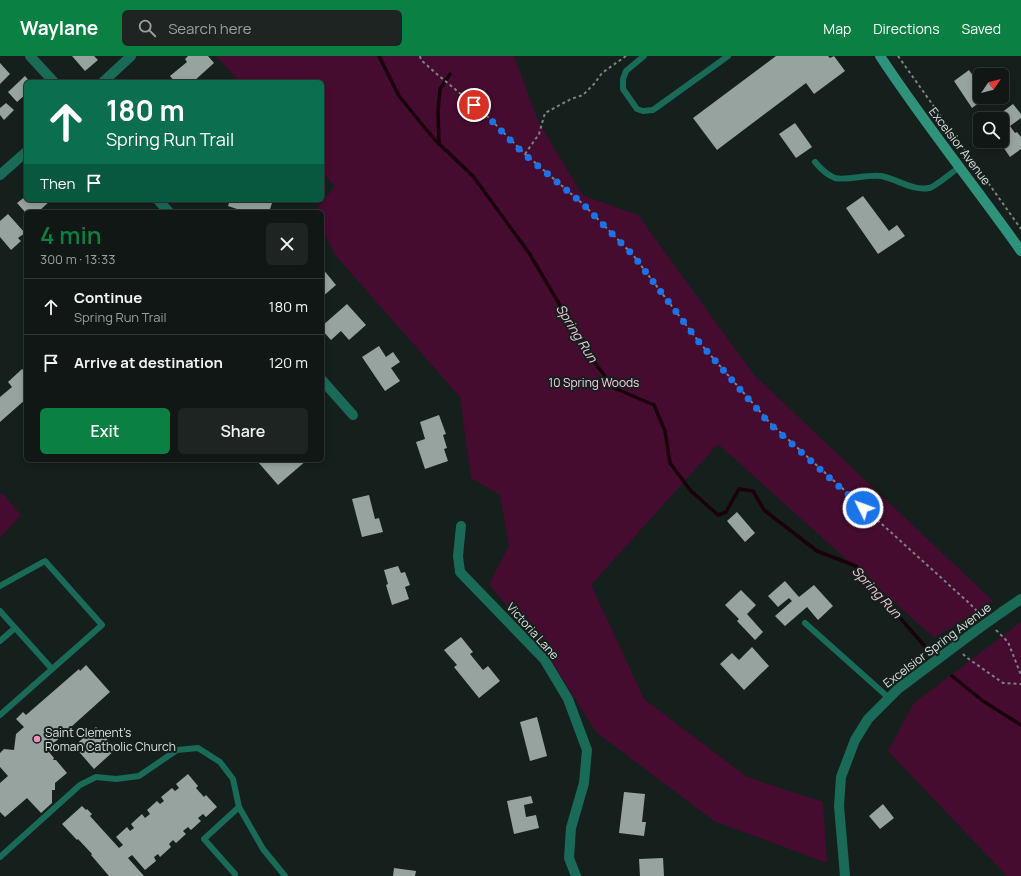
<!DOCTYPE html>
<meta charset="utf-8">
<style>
body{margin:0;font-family:Manrope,sans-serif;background:#1e2422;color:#f1f3f6;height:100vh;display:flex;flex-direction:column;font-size:15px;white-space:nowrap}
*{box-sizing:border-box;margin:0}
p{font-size:13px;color:#9c9fa0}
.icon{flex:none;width:22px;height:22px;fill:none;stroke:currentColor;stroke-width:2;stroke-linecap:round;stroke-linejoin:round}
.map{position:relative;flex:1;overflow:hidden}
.side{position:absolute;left:24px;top:154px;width:300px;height:252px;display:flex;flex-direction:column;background:#101715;border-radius:6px;box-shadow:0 2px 6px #0003,0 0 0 1px #303634}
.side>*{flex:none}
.guide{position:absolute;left:24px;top:24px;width:300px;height:122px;border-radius:6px;box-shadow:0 2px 6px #0003,0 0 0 1px #303634;background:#0b6e4f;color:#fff;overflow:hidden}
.needle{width:26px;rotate:55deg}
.tools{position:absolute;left:973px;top:12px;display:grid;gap:8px}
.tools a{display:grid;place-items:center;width:36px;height:36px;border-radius:6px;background:#101715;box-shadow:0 2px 6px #0003,0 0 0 1px #303634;font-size:20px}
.pin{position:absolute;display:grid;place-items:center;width:34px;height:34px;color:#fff;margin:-17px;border:2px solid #fff;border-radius:50%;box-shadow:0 1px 4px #0007}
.me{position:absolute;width:44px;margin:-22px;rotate:312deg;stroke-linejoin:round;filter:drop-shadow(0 0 3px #0008)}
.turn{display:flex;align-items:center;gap:14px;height:84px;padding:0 16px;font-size:18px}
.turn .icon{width:52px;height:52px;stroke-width:2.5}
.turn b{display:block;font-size:28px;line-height:34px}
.then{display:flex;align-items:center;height:38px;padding:0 16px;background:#0003;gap:8px;font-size:15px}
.round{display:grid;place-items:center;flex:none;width:42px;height:42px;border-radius:6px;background:#1e2422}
.overview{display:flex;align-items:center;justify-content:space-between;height:68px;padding:0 16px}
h1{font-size:24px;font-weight:600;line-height:30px;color:#0b8043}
.primary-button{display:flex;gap:8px;margin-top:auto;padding:8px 16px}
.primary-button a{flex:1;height:46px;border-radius:6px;background:#0b8043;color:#fff;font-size:16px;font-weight:600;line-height:46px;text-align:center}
.primary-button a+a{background:#1e2422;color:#f1f3f6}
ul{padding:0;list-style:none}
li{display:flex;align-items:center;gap:12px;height:56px;padding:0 16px;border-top:1px solid #303634}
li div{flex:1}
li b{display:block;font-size:15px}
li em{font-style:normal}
header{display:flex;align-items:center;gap:24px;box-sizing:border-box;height:56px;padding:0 20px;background:#0b8043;color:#fff}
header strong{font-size:19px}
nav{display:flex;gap:22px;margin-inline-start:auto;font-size:14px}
.search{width:280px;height:36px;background:#1e2422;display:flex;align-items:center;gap:10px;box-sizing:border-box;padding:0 14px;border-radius:6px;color:#9c9fa0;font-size:15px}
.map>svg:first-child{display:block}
.green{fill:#460c2f}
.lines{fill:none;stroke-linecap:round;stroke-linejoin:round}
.stream{stroke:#19000c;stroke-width:3.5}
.building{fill:#97a39f}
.path{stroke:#7c8481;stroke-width:2;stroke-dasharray:3 3;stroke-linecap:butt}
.lane{stroke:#1a6a58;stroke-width:6}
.street{stroke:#1a6a58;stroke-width:10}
.secondary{stroke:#2f927b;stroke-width:10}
.street-bridge{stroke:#1a6a58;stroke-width:10}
.route{stroke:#1a73e8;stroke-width:7;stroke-dasharray:0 12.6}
.poi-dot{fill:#fa8fc7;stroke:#151f1c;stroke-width:1.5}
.labels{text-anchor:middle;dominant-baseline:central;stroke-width:4;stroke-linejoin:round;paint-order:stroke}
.street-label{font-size:12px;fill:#dbe1df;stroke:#151f1c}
.park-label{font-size:12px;fill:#fccee4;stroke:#151f1c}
.poi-label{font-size:12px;fill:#dbe1df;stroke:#151f1c;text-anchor:start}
.water-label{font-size:13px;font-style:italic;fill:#f6c8de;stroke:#151f1c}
</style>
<header>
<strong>Waylane</strong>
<div class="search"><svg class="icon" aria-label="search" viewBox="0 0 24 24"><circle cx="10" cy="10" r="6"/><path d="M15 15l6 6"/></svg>Search here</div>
<nav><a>Map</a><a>Directions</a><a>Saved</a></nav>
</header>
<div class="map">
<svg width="1021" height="820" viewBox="0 0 1021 820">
<rect width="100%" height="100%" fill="#151f1c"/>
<g class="green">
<polygon points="216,0 514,0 538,65 582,139 638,159 754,319 993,545 934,582 718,388 591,529 644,643 747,721 823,746 827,807 714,765 596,676 550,603 489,528 509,490 500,439 471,422 460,341 336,200 322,172 322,156 314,156 335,130 322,116 322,26 240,26"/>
<polygon points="0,438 3,438 21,459 0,482"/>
<polygon points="1021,566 1021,820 1007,820 888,695 914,647"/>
</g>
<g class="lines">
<g class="stream">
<polyline points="379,0 399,40 434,83 473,120 529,197 592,303 614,332 654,349 665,375 670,407 691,435 718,459 726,456 739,433 753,435 764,454 817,495 856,510 887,547 929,595"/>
<polyline points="439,88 438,55 440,33 450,18"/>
<polyline points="952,620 983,645 1021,669"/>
</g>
</g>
<g class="building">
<polygon points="72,0 94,0 98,4 85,15"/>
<polygon points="188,0 208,0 214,7 193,26 175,26 170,20 187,6 185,3"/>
<polygon points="776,0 828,0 830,2 834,0 845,15 814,38 806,27 717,94 693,62"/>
<polygon points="0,7 10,18 0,28"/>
<polygon points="969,14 980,30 980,41 987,41 972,52 954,25"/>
<polygon points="25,20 30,26 26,26 26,38 17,46 8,36"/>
<polygon points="6,47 14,54 4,64 0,59 0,52"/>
<polygon points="1013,48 1021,58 1021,62 1010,70 1015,77 1017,76 1021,81 1021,93 1010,101 999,85 1002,85 1002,63 993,63"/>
<polygon points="795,67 812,91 796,102 779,78"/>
<polygon points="26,140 26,144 51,144 38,156 25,156 17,147"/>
<polygon points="863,140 889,175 897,169 905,180 878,198 846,152"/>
<polygon points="230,144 273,144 269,156 246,156 228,150"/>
<polygon points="8,158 25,177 18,182 21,185 11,194 0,181 0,165"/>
<polygon points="322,212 336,229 322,241"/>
<polygon points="347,248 366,269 349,284 341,275 331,284 322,274 322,270"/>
<polygon points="379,290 386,301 393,296 400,306 391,312 400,325 385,335 362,301"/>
<polygon points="22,313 26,317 26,343 0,366 0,341 12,331 8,326"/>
<polygon points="439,359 446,378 443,379 447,392 444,393 448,405 425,413 416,386 425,383 420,366"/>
<polygon points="259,404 307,404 278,429 258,406"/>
<polygon points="369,439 375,463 379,462 383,476 362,481 352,443"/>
<polygon points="737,456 755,477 745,486 727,465"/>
<polygon points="398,510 401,517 405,516 410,529 405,531 409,543 392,549 386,529 388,528 384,514"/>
<polygon points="785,525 799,541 814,529 833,550 818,564 807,551 785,570 775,560 792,545 789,542 778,551 768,540"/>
<polygon points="741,534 756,549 747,558 763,576 755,584 737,565 739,563 725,549"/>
<polygon points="461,581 473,596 470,598 483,614 488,610 500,625 479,642 454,611 457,609 444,594"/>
<polygon points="752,591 769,610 744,634 720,608 732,597 739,604"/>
<polygon points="86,609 110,636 61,680 61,681 46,693 45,696 49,696 54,702 53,704 56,704 67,717 55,727 55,734 52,734 52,747 41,757 27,742 5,761 0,756 0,727 8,720 0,711 0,697 4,693 14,694 16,678 24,671 16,663 23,656 26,659 79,613 80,615"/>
<polygon points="537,661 547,700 530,705 520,666"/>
<polygon points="96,671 116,693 94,713 74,690"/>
<polygon points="188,718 198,730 196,732 204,741 206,739 217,751 206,761 203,758 198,762 201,765 191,774 188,771 183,775 186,778 176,787 173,784 169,788 171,791 160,801 158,798 154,801 156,805 145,814 132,799 128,802 144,820 109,820 91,799 92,798 78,783 77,784 62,768 82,750 86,754 87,753 92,758 90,760 119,792 123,789 116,781 127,771 130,775 134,772 131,768 142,758 145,762 150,758 147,754 157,745 160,748 164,745 161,741 172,732 175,735 179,732 176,728"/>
<polygon points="624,736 645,738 642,766 646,766 644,780 619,777"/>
<polygon points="531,740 533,747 524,749 526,761 536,759 539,772 514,778 507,745"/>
<polygon points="883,748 894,762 880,773 869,760"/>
<polygon points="663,802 664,820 640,820 639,803"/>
<polygon points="394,812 416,815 415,820 393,820"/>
</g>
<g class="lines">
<g class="path">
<polyline points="420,0 421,4 438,19 486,59 525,98 583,148 633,199 699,286 770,367 968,546 980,558"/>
<polyline points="898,0 1021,173"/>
<polyline points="525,98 539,78 545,57 571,43 583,39 594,28 602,17 626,0"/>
<polyline points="996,574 1008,586 1021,619"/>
<polyline points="963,598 966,601 1003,627 1021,628"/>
</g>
<g class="lane">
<polyline points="644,0 626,15 623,23 623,33 637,53 643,55 653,54 728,0"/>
<path d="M815,106c5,6 12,13 20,16 11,3 33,-4 46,-2 16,3 31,15 48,12 6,-1 24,-17 31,-21"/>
<polyline points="0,530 45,505 102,569 0,659"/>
<polyline points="0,555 52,613"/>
<polyline points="805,567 889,642"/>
<polyline points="0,585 15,572"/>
<polyline points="0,801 80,729 96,721 116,723 139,720 177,694 198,692 220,706 233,723 239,751 263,793 285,820"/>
<polyline points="235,818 204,783 239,751"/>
</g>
<g class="street">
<polyline points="30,0 54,26"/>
<polyline points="103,26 131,0"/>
<polyline points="0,119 26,96"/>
<polyline points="158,144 169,156"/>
<polyline points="322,324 353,359"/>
<polyline points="461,470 458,500 460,516 544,603 568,643 587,694 584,727 571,772 569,802 576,820"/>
<polyline points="1002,556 1021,543"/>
<polyline points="845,820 839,750 841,721 855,684 868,663 898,633 974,576"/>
</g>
<path class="secondary" d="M880,0c44,67 95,130 141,195"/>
<polyline class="street-bridge" points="974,576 1002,556"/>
</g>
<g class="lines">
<polyline class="route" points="474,49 486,59 524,98 583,148 633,199 699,286 770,368 863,452"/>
</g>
<circle class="poi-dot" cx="37" cy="683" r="4"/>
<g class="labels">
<g class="street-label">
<text transform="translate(960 90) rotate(53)">Excelsior Avenue</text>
<text transform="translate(533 575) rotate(48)">Victoria Lane</text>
<text transform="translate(937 589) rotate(-37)">Excelsior Spring Avenue</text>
</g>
<g class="park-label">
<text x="594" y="326">10 Spring Woods</text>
</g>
<g class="poi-label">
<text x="45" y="676">Saint Clement's<tspan x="45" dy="14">Roman Catholic Church</tspan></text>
</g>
<g class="water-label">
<text transform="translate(577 277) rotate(58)">Spring Run</text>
<text transform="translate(877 536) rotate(47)">Spring Run</text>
</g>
</g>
</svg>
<div class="tools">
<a><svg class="needle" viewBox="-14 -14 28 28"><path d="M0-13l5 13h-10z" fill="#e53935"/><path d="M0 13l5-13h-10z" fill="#9c9fa0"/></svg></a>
<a><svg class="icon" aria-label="search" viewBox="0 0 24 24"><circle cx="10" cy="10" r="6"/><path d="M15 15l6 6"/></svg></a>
</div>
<div class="pin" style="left:474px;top:49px;background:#d93025"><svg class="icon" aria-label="arrive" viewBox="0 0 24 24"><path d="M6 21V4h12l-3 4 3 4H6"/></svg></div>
<svg class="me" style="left:863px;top:452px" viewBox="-20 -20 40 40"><circle r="17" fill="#1a73e8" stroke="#fff" stroke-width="3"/><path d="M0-11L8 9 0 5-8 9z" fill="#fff"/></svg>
<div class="guide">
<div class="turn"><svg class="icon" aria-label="ahead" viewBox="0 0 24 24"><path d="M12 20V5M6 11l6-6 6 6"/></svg><div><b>180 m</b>Spring Run Trail</div></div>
<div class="then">Then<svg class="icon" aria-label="arrive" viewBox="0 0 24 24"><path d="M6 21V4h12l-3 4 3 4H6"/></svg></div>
</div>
<section class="side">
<div class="overview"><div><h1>4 min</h1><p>300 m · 13:33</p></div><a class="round"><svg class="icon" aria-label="close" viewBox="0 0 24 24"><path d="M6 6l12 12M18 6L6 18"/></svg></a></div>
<ul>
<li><svg class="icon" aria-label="ahead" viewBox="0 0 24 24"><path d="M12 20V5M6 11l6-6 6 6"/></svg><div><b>Continue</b><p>Spring Run Trail</p></div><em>180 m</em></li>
<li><svg class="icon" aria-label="arrive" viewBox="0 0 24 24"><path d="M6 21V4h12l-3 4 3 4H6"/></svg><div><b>Arrive at destination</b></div><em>120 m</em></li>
</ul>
<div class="primary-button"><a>Exit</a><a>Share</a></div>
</section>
</div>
